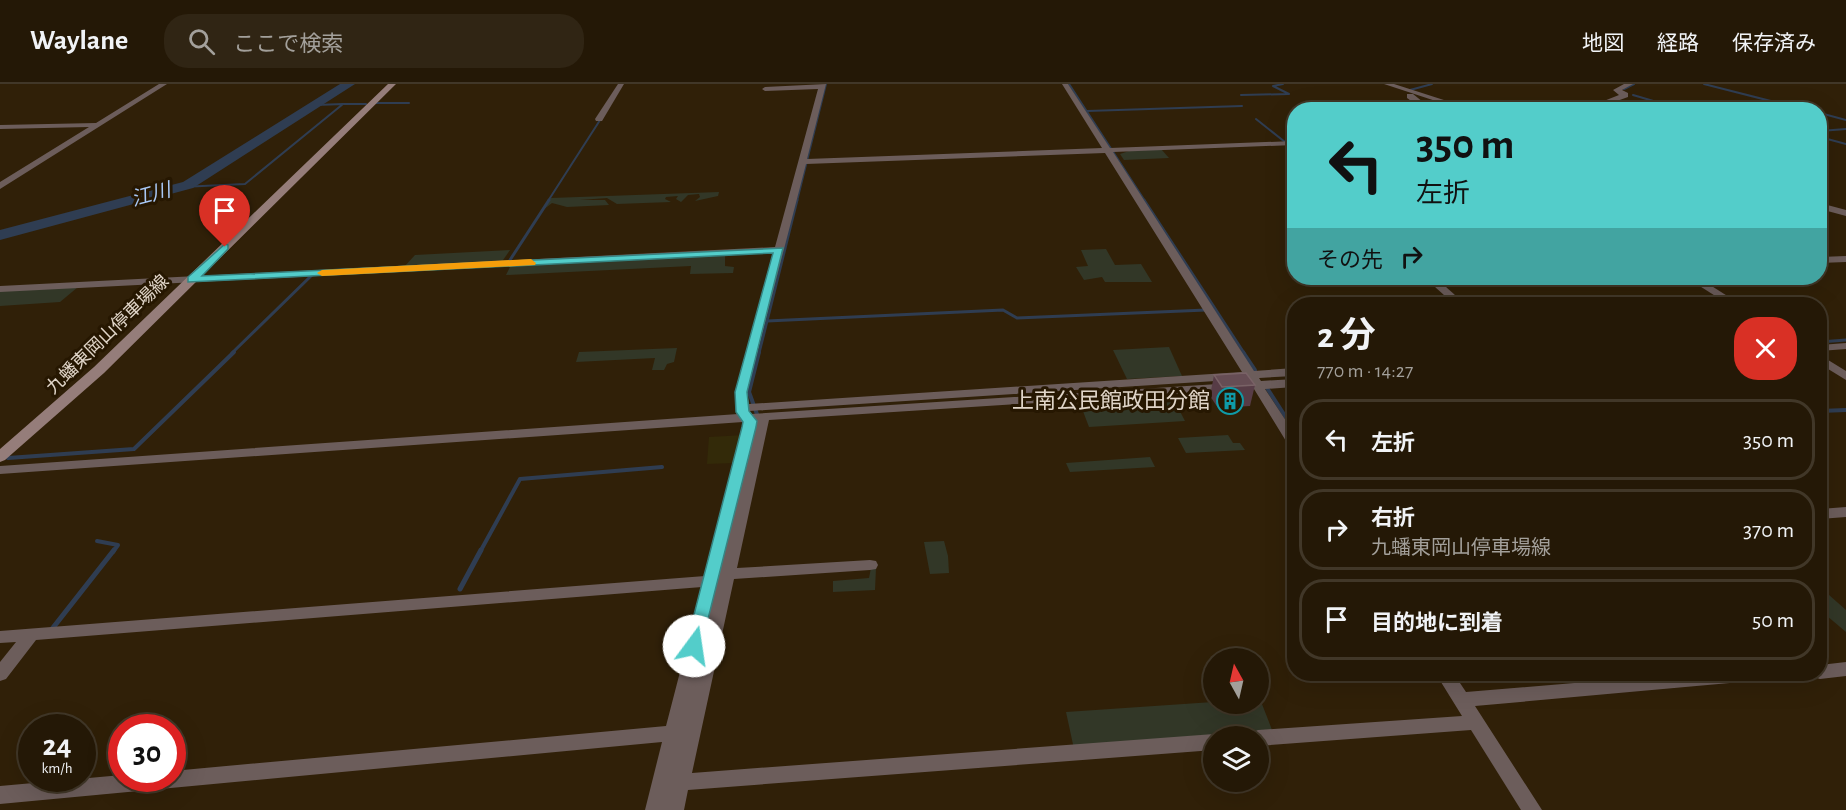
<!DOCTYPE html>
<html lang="ja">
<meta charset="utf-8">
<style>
body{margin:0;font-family:"Alegreya Sans","Noto Sans JP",sans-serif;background:#302514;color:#f1f3f6;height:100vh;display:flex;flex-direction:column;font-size:22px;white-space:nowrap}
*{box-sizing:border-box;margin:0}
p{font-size:20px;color:#a3a09b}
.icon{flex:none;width:33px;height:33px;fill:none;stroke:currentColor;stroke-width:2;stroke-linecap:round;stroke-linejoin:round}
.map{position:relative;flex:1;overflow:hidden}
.details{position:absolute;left:1287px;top:213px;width:540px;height:384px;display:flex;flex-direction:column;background:#241806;border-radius:24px;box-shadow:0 6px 24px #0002,0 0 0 2px #413728}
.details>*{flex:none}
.top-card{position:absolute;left:1287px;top:18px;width:540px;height:183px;border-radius:24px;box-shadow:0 6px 24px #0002,0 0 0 2px #413728;background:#53cdca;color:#111;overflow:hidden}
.needle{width:39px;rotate:352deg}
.tools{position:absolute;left:1203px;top:564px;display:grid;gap:12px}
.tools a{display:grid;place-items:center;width:66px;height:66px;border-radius:50%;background:#241806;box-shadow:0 6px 24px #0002,0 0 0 2px #413728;font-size:30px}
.speed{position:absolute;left:18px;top:630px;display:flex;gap:12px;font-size:30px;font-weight:700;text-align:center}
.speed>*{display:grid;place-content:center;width:78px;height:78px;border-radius:50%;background:#241806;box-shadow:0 6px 24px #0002,0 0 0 2px #413728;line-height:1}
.speed small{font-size:15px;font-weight:400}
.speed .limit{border:9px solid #d22;background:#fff;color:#111}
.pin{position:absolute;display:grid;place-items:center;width:51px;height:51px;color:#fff;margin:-62px -26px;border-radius:50% 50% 50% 0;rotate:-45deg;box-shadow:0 0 6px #0007}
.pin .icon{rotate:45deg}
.me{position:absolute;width:66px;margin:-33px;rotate:14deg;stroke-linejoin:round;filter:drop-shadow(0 0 4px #0008)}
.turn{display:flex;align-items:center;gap:21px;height:126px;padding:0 30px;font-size:27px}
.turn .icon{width:78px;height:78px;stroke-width:2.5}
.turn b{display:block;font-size:42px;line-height:51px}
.then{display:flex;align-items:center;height:57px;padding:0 30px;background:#0003;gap:12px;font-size:22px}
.round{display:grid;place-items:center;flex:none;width:63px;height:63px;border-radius:24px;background:#302514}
.headline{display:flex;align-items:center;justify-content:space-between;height:102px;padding:0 30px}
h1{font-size:36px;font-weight:700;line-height:45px}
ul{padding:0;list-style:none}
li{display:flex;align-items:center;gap:18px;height:81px;margin:0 12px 9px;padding:0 18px;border:3px solid #413728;border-radius:24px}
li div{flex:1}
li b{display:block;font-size:22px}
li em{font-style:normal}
header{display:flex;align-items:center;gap:36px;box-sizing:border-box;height:84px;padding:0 30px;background:#241806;border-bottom:2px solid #413728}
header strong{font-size:28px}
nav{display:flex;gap:33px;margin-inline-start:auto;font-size:21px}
.search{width:420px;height:54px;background:#302514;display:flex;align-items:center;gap:15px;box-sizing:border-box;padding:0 21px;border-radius:24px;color:#a3a09b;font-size:22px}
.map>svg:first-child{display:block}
.green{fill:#323727}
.sand{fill:#332a09}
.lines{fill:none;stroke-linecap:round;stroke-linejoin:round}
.stream-far3{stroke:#2f3d52;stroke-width:2}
.stream-far2{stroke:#2f3d52;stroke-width:3}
.stream-far1{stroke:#2f3d52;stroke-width:4}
.stream{stroke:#2f3d52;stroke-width:5}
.river{fill:#2f3d52;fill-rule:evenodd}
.street{fill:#6c5d5b;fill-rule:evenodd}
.secondary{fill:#957d7a;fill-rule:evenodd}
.wall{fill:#573c46}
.building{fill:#664d54;stroke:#796266;stroke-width:1.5}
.route{fill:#53cdca;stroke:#368583;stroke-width:1.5}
.slow{fill:#f59e0b}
.labels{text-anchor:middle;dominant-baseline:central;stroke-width:6;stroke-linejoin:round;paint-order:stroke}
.far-street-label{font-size:18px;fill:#e0d5c8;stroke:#261701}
.far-water-label{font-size:20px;font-style:italic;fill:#a9c8f5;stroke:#261701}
.poi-label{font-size:22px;fill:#e0d5c8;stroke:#261701;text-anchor:end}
</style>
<header>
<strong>Waylane</strong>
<div class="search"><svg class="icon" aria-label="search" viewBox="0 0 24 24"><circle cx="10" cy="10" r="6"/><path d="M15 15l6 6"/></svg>ここで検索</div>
<nav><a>地図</a><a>経路</a><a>保存済み</a></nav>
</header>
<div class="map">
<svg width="1846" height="726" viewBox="0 0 1846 726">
<rect width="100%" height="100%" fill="#302008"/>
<g class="green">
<polygon points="1161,65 1169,74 1124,76 1120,70 1129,67"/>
<polygon points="719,108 718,112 695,117 700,113 699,110 688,111 681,118 676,115 678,112 666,113 665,115 671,118 617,120 607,114 580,116 605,116 609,121 567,123 552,119 543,126 551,114"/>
<polygon points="1106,165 1115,181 1141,180 1152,198 1105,198 1102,193 1084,196 1076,183 1088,182 1081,166"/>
<polygon points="510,166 501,179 404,183 415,171"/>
<polygon points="725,171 725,182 734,183 733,189 690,190 691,182 506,191 511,181"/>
<polygon points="78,203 60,218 0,222 0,207"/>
<polygon points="1169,263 1182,292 1127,295 1113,266"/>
<polygon points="677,264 674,278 667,280 664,286 652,286 655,274 576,278 579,268"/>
<polygon points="1156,313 1174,316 1185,337 1089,343 1081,322 1089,322 1091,326 1131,324 1130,319 1137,318 1140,323 1159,322"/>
<polygon points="1228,351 1233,359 1240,359 1245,366 1186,369 1178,354"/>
<polygon points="1150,373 1155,383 1070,388 1066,379"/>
<polygon points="944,457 948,472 949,489 930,490 924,458"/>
<polygon points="871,484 876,484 875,506 833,508 833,497 869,494"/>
<polygon points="1820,503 1846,526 1846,548 1820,526"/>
<polygon points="1260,615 1274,651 1214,652 1074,665 1066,628 1213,618 1258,620"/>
</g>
<polygon class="sand" points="744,351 735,379 707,380 709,353"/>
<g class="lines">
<g class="stream-far3">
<polyline points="1069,0 1145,117"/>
<polyline points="1704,0 1806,26"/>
<polyline points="1624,5 1634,0"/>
<polyline points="1410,6 1432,0"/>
<polyline points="1241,11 1289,10 1273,2 1283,0"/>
<polyline points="1633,11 1684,26"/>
<polyline points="376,19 409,19"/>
<polyline points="1453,19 1476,26"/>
<polyline points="343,20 366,20"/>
<polyline points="1087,27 1242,22"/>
<polyline points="1820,29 1846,36"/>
<polyline points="1256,35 1285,58"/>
<polyline points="1820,47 1846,45"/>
<polyline points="1820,53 1846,60"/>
<polyline points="1294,61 1286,61 1294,69"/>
<polyline points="181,103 245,100 343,20 316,21"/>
<polyline points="548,117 602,33"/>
<polyline points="797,117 826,0"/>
</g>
<g class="stream-far2">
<polyline points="1144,116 1244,269"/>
<polyline points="510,176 549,116"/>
<polyline points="767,237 1003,226 1017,234 1206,226"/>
<polyline points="1820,258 1846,256"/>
<polyline points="232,269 312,191"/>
<polyline points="759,269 797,116"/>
</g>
<g class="stream-far1">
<polyline points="1243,268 1255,286"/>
<polyline points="1267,304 1294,346"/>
<polyline points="1820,327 1846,326"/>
<polyline points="758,333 749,308 759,268"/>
<polyline points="8,374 134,365 234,268"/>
<polyline points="97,457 118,461 113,468"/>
<polyline points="480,468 520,395 662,383"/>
</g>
<g class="stream">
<polyline points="460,505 481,466"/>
<polyline points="52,545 114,466"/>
<polyline points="1756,594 1776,592"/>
</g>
<polygon class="river" points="340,0 355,0 193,104 0,156 0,146 183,98"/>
<g class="street">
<polygon points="159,0 167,0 0,105 0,98 89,43 0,45 0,41 96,39"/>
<polygon points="618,0 624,0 602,37 596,37 595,35"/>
<path d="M826,0l-19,75 295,-11 -40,-64h6l42,64 184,-7v4l-181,7 141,219 40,-3v8l-35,2 2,3 33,-2v8l-29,2 29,44v14l-5,-1 -35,-57 -485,31 -32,148 133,-8 6,1 2,4 -2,4 -6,1 -136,9 -42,194 522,-39 7,2h-7v14l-526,40 -4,20h-39l17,-68 -662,62v-18l122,-11v3h50v-7l494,-45 36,-139 -666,53 -30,39 -6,2v-19l16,-20 -16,1v-12l705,-55 38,-154 -743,52v-8l738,-52 -3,-22 38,-139 -773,39v-6l775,-39 43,-158 -53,2 -3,-2 3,-2zM1105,69l137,219 -493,32 -2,-12 59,-228zM1247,295l2,3 -498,32 -2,-3z"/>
<polygon points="1384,0 1394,0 1475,26 1463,26"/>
<polygon points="1624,0 1633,0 1622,6 1628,9 1628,13 1592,26 1581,26 1619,11 1613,6"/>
<polygon points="1407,10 1413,10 1433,26 1424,26 1407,14"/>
<polygon points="1820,119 1846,126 1846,132 1820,125"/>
<polygon points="1846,172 1846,178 1820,179 1820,173"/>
<polygon points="1425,194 1436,194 1465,220 1454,220"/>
<polygon points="1687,194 1699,194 1740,220 1728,220"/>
<polygon points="1846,259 1846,265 1820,267 1820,261"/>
<polygon points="1820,271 1846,287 1846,296 1820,280"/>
<polygon points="1846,423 1846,433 1820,435 1820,425"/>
<polygon points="1846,578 1846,592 1820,595 1814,593 1812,590 1820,590 1820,581"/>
<polygon points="1436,590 1454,590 1466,608 1681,590 1761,590 1758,595 1752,597 1475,622 1542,726 1521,726 1471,646 1258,662 1258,652 1249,652 1251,649 1258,646 1462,632"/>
<path d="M1770,590h38l-3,5c-10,3 -22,3 -32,0z"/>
</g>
<polygon class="secondary" points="388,0 396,0 104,289 5,376 0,378 0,365 94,283"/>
</g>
<polygon class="wall" points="1214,291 1255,301 1250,322 1218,324 1210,312"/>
<polygon class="building" points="1246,289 1255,301 1222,303 1214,291"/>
<polygon class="route" points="225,160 228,161 228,165 202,192 783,164 747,308 749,327 757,337 756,343 700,567 688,567 686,562 742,343 743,338 736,328 735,308 773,169 188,198 188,193"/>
<polygon class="slow" points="531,175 536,179 535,181 322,192 317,189 322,186"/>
<defs>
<symbol id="building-ring" viewBox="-11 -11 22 22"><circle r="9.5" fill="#261701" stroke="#0f9aa8" stroke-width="1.5"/><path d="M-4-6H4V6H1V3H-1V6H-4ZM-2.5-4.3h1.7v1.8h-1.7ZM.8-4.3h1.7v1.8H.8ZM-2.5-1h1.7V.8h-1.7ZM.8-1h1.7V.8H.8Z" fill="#0f9aa8"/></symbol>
</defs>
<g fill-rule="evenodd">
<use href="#building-ring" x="1215" y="302" width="30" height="30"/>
</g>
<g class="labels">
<g class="far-street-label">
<text transform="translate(108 251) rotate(-44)">九蟠東岡山停車場線</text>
</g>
<g class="far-water-label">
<text transform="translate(151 111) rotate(-15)">江川</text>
</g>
<g class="poi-label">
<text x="1210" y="317">上南公民館政田分館</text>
</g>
</g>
</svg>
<div class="tools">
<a><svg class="needle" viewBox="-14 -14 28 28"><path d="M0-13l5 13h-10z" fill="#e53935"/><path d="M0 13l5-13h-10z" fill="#a3a09b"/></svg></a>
<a><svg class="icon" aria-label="layers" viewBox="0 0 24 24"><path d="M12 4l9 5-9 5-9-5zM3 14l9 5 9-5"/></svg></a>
</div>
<div class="speed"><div>24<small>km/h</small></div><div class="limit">30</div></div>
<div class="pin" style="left:225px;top:163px;background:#d93025"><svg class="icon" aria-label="arrive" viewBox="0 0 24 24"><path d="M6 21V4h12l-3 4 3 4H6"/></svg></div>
<svg class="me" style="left:694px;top:562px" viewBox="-20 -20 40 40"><circle r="19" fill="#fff"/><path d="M0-13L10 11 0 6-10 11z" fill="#53cdca"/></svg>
<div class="top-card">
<div class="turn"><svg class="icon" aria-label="left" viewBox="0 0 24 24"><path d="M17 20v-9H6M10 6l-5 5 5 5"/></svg><div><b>350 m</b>左折</div></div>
<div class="then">その先<svg class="icon" aria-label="right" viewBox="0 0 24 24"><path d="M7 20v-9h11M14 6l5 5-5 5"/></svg></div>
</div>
<section class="details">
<div class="headline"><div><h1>2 分</h1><p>770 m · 14:27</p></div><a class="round" style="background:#d93025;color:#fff"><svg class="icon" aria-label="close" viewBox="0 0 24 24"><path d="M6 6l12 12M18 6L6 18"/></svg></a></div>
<ul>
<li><svg class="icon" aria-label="left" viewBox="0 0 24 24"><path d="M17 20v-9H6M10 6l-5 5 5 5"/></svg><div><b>左折</b></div><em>350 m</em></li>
<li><svg class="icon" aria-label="right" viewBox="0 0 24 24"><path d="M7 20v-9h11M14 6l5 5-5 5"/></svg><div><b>右折</b><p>九蟠東岡山停車場線</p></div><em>370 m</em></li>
<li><svg class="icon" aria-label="arrive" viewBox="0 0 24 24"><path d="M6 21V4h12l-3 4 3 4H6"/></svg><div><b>目的地に到着</b></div><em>50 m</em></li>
</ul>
</section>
</div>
